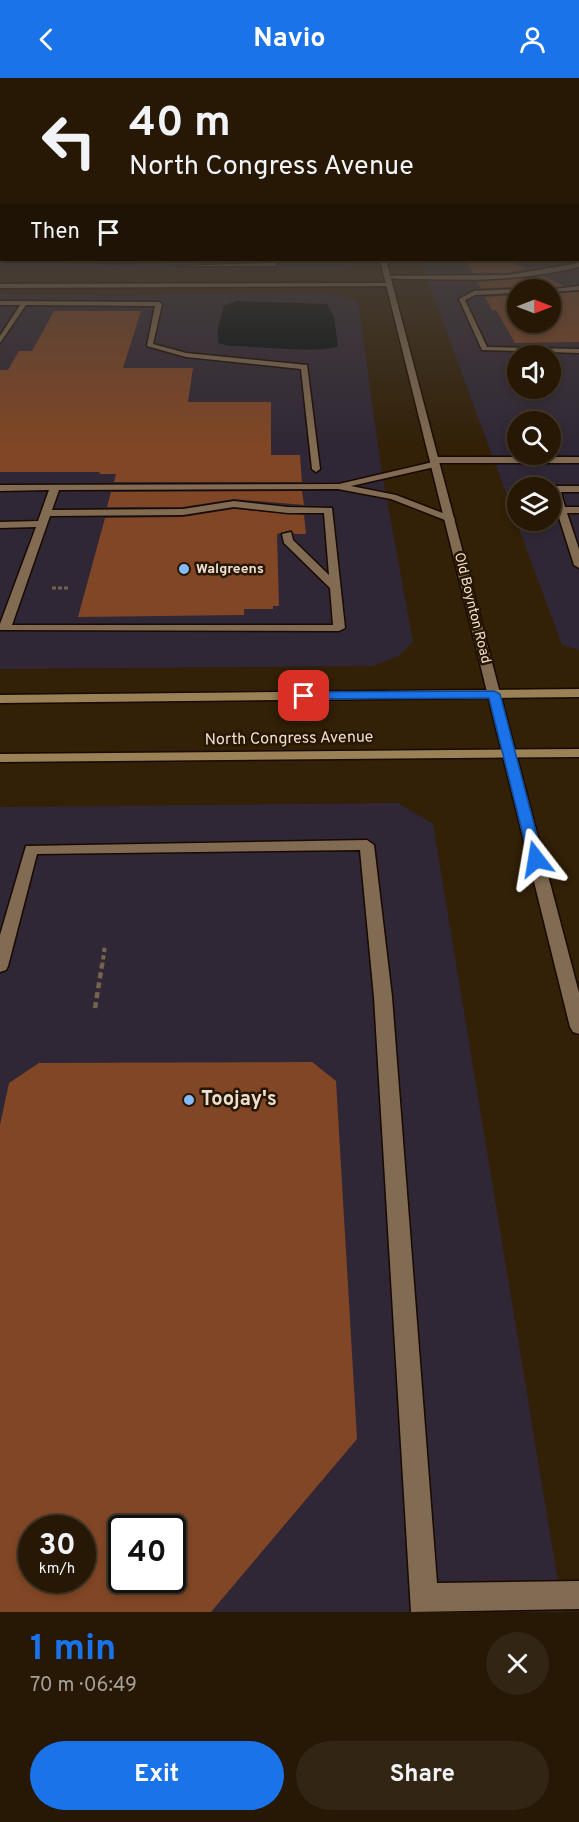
<!DOCTYPE html>
<meta charset="utf-8">
<style>
body{margin:0;font-family:Overpass,sans-serif;background:#322513;color:#f1f3f6;height:100vh;display:flex;flex-direction:column;font-size:22px;white-space:nowrap}
*{box-sizing:border-box;margin:0}
p{font-size:20px;color:#a4a09a}
.icon{flex:none;width:33px;height:33px;fill:none;stroke:currentColor;stroke-width:2;stroke-linecap:round;stroke-linejoin:round}
.map{position:relative;height:1534px;overflow:hidden}
.drawer{display:flex;flex-direction:column;background:#261805;flex:1}
.drawer>*{flex:none}
.guide{position:absolute;left:0px;top:0px;width:579px;height:183px;box-shadow:0 3px 9px #0003,0 0 0 2px #423727;background:#261805;color:#f1f3f6;overflow:hidden}
.needle{width:39px;rotate:90deg}
.tools{position:absolute;left:507px;top:201px;display:grid;gap:12px}
.tools a{display:grid;place-items:center;width:54px;height:54px;border-radius:50%;background:#261805;box-shadow:0 3px 9px #0003,0 0 0 2px #423727;font-size:30px}
.speed{position:absolute;left:18px;top:1437px;display:flex;gap:12px;font-size:30px;font-weight:700;text-align:center}
.speed>*{display:grid;place-content:center;width:78px;height:78px;border-radius:50%;background:#261805;box-shadow:0 3px 9px #0003,0 0 0 2px #423727;line-height:1}
.speed small{font-size:15px;font-weight:400}
.speed .limit{border:3px solid #111;border-radius:9px;background:#fff;color:#111}
.pin{position:absolute;display:grid;place-items:center;width:51px;height:51px;color:#fff;margin:-26px;border-radius:12px;box-shadow:0 3px 9px #0006}
.me{position:absolute;width:66px;margin:-33px;rotate:346deg;stroke-linejoin:round;filter:drop-shadow(0 0 4px #0008)}
.turn{display:flex;align-items:center;gap:21px;height:126px;padding:0 30px;font-size:27px}
.turn .icon{width:78px;height:78px;stroke-width:2.5}
.turn b{display:block;font-size:42px;line-height:51px}
.then{display:flex;align-items:center;height:57px;padding:0 30px;background:#0003;gap:12px;font-size:22px}
.round{display:grid;place-items:center;flex:none;width:63px;height:63px;border-radius:32px;background:#322513}
.head{display:flex;align-items:center;justify-content:space-between;height:102px;padding:0 30px}
h1{font-size:36px;font-weight:700;line-height:45px;color:#1a73e8}
.button{display:flex;gap:12px;margin-top:auto;padding:12px 30px}
.button a{flex:1;height:69px;border-radius:36px;background:#1a73e8;color:#fff;font-size:24px;font-weight:700;line-height:69px;text-align:center}
.button a+a{background:#322513;color:#f1f3f6}
header{display:flex;justify-content:space-between;align-items:center;height:78px;padding:0 30px;background:#1a73e8;color:#fff;font-size:27px;font-weight:700}
.map>svg:first-child{display:block}
.commercial{fill:#302736;fill-rule:evenodd}
.water{fill:#040f12}
.building{fill:#814625;fill-rule:evenodd}
.lines{fill:none;stroke-linecap:round;stroke-linejoin:round}
.service-casing{stroke:#190900;stroke-width:3}
.minor-casing{stroke:#190900;stroke-width:3}
.tertiary-casing{stroke:#190900;stroke-width:3}
.secondary-casing{stroke:#190900;stroke-width:3}
.path-far2{stroke:#74644f;stroke-width:3;stroke-dasharray:4 2;stroke-linecap:butt}
.path-far1{stroke:#74644f;stroke-width:4;stroke-dasharray:4.5 3;stroke-linecap:butt}
.path{stroke:#74644f;stroke-width:4.5;stroke-dasharray:6 4;stroke-linecap:butt}
.service{fill:#816b52;fill-rule:evenodd}
.minor{fill:#816b52;fill-rule:evenodd}
.tertiary{fill:#816b52;fill-rule:evenodd}
.secondary{fill:#9a8156;fill-rule:evenodd}
.route{fill:#1a73e8;stroke:#114b97;stroke-width:1.5}
.poi-dot{fill:#85bbfb;stroke:#281600;stroke-width:2}
.labels{text-anchor:middle;dominant-baseline:central;stroke-width:5;stroke-linejoin:round;paint-order:stroke}
.far-poi-label{font-size:14px;font-weight:bold;fill:#ece0d2;stroke:#281600;text-anchor:start}
.far-street-label{font-size:14px;fill:#ece0d2;stroke:#281600}
.street-label{font-size:16px;fill:#ece0d2;stroke:#281600}
.near-poi-label{font-size:20px;font-weight:bold;fill:#ece0d2;stroke:#281600;text-anchor:start}
</style>
<header><svg class="icon" aria-label="back" viewBox="0 0 24 24"><path d="M15 5l-7 7 7 7"/></svg>Navio<svg class="icon" aria-label="person" viewBox="0 0 24 24"><circle cx="12" cy="8" r="4"/><path d="M4 21q1-7 8-7t8 7"/></svg></header>
<div class="map">
<svg width="579" height="1534" viewBox="0 0 579 1534">
<rect width="100%" height="100%" fill="#322007"/>
<g class="commercial">
<polygon points="0,155 2,182 351,182 352,189 347,192 0,191"/>
<path d="M578,155h1v417l-17,-5 -142,-385h158zM518,212h32v32h-32zM518,278h32v32h-32zM518,344h32v32h-32zM518,410h32v32h-32z"/>
<polygon points="0,215 68,217 327,215 358,223 381,389 413,564 399,578 373,588 0,591"/>
<path d="M398,725l35,21 130,788h-563v-805zM32,1450h50v52h-50zM122,1450h50v52h-50z"/>
</g>
<path class="water" d="M236,223l91,3 7,13 4,29c-20,8 -83,0 -109,0l-11,-3v-16l6,-21z"/>
<g class="building">
<polygon points="466,182 514,182 518,187 528,191 508,195 473,195"/>
<polygon points="543,198 564,208 545,212 520,212 518,209 481,210 477,204"/>
<polygon points="579,214 579,264 515,265 496,232 492,232 485,219 518,217 518,244 550,244 550,216"/>
<polygon points="54,233 141,233 123,290 193,290 188,324 271,324 271,377 300,377 302,404 114,404 116,396 99,396 100,394 0,394 0,292 8,292 19,273 32,273"/>
<polygon points="302,413 304,427 234,421 183,429 107,429 111,414"/>
<polygon points="234,431 304,437 306,456 294,456 291,452 277,456 279,528 273,528 273,531 244,531 244,537 78,539 105,440 183,439"/>
<path d="M312,984l24,19 21,358 -146,173h-211v-487l9,-42 30,-20zM32,1450h50v52h-50zM122,1450h50v52h-50z"/>
</g>
<g class="lines">
<defs>
<g id="service">
<polygon points="578,155 579,155 579,159 578,158"/>
<polygon points="579,168 579,172 578,171 578,169"/>
<polygon points="9,182 183,182 185,183 116,185"/>
<polygon points="271,182 275,182 276,188 177,188 271,185"/>
<path d="M579,185v4c-52,13 -104,14 -158,12 -11,0 -27,1 -37,-3l124,-1z"/>
<polygon points="579,208 579,212 550,214 550,212 547,212"/>
<polygon points="518,211 518,215 475,217 465,222 487,269 579,271 579,275 482,272 459,221 474,213"/>
<polygon points="0,223 159,224 162,226 153,266 186,275 307,287 320,391 316,394 312,391 301,291 186,279 147,268 155,228 26,227 0,265 0,258 20,227 0,227"/>
<path d="M435,379h144v6h-140v3l-88,20 45,9 57,22 2,2 -5,3 -59,-23 -53,-10 -279,1 -7,20 131,-1 51,-8 54,6 44,1 13,120 -6,3 -339,-1v-6l36,-97 -36,1v-6l38,-1 11,-31 -49,1v-6l339,-1 94,-22 -2,-2zM234,429l54,6h36l5,62 -36,-35 -2,-8 -9,2 2,9 46,45 3,37h-321l38,-109 133,-1z"/>
<polygon points="579,408 579,414 561,414 565,429 579,429 579,435 567,435 579,471 579,490 574,487 550,411 555,408"/>
<polygon points="367,762 374,767 392,919 437,1505 579,1503 579,1531 411,1534 374,919 360,772 37,776 8,888 6,892 0,894 0,857 26,768"/>
</g>
<polygon id="minor" points="390,205 392,208 0,210 0,206"/>
<polygon id="tertiary" points="380,182 386,182 579,915 579,956 573,954 570,949"/>
<g id="secondary">
<polygon points="579,611 579,619 0,625 0,617"/>
<polygon points="579,671 579,679 0,684 0,676"/>
</g>
</defs>
<use href="#service" class="service-casing"/>
<use href="#minor" class="minor-casing"/>
<use href="#tertiary" class="tertiary-casing"/>
<use href="#secondary" class="secondary-casing"/>
<polyline class="path-far2" points="52,510 69,510"/>
<polyline class="path-far1" points="102,889 105,867"/>
<polyline class="path" points="95,930 102,887"/>
<use href="#service" class="service"/>
<use href="#minor" class="minor"/>
<use href="#tertiary" class="tertiary"/>
<use href="#secondary" class="secondary"/>
</g>
<linearGradient id="sky" x2="0" y2="1"><stop stop-color="#1c1204"/><stop offset="0.42" stop-color="#49423c"/><stop offset="1" stop-color="#49423c" stop-opacity="0"/></linearGradient>
<rect width="579" height="370" fill="url(#sky)"/>
<polygon class="route" points="494,613 500,616 543,781 536,786 529,781 489,620 304,621 298,618 304,614"/>
<g class="poi-dot">
<circle cx="184" cy="491" r="6"/>
<circle cx="189" cy="1022" r="6"/>
</g>
<g class="labels">
<g class="far-poi-label">
<text x="196" y="491">Walgreens</text>
</g>
<g class="far-street-label">
<text transform="translate(472 530) rotate(76)">Old Boynton Road</text>
</g>
<g class="street-label">
<text transform="translate(289 661) rotate(-1)">North Congress Avenue</text>
</g>
<g class="near-poi-label">
<text x="201" y="1022">Toojay's</text>
</g>
</g>
</svg>
<div class="tools">
<a><svg class="needle" viewBox="-14 -14 28 28"><path d="M0-13l5 13h-10z" fill="#e53935"/><path d="M0 13l5-13h-10z" fill="#a4a09a"/></svg></a>
<a><svg class="icon" aria-label="sound" viewBox="0 0 24 24"><path d="M4 9h4l5-4v14l-5-4H4zM17 9q2 3 0 6"/></svg></a>
<a><svg class="icon" aria-label="search" viewBox="0 0 24 24"><circle cx="10" cy="10" r="6"/><path d="M15 15l6 6"/></svg></a>
<a><svg class="icon" aria-label="layers" viewBox="0 0 24 24"><path d="M12 4l9 5-9 5-9-5zM3 14l9 5 9-5"/></svg></a>
</div>
<div class="speed"><div>30<small>km/h</small></div><div class="limit">40</div></div>
<div class="pin" style="left:304px;top:618px;background:#d93025"><svg class="icon" aria-label="arrive" viewBox="0 0 24 24"><path d="M6 21V4h12l-3 4 3 4H6"/></svg></div>
<svg class="me" style="left:536px;top:781px" viewBox="-20 -20 40 40"><path d="M0-17L14 15 0 8-14 15z" fill="#1a73e8" stroke="#fff" stroke-width="4"/></svg>
<div class="guide">
<div class="turn"><svg class="icon" aria-label="left" viewBox="0 0 24 24"><path d="M17 20v-9H6M10 6l-5 5 5 5"/></svg><div><b>40 m</b>North Congress Avenue</div></div>
<div class="then">Then<svg class="icon" aria-label="arrive" viewBox="0 0 24 24"><path d="M6 21V4h12l-3 4 3 4H6"/></svg></div>
</div>
</div>
<section class="drawer">
<div class="head"><div><h1>1 min</h1><p>70 m · 06:49</p></div><a class="round"><svg class="icon" aria-label="close" viewBox="0 0 24 24"><path d="M6 6l12 12M18 6L6 18"/></svg></a></div>
<div class="button"><a>Exit</a><a>Share</a></div>
</section>
